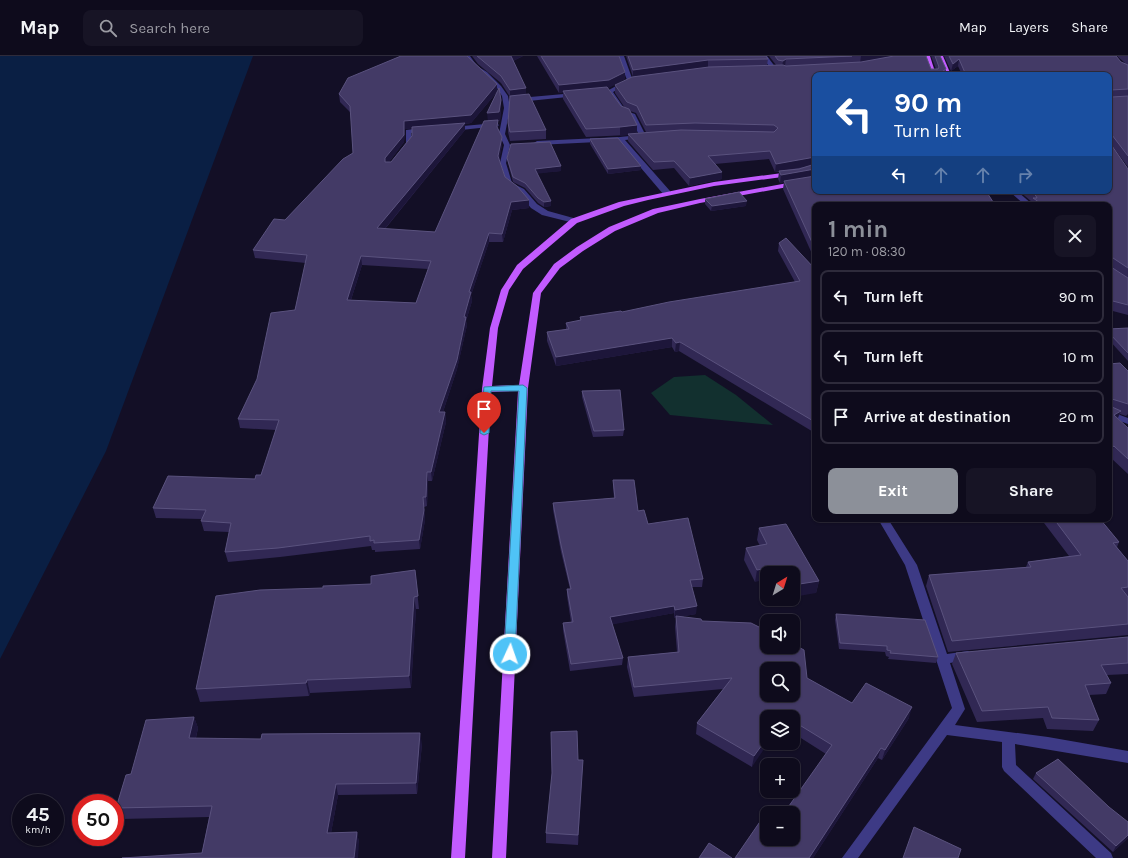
<!DOCTYPE html>
<meta charset="utf-8">
<style>
body{margin:0;font-family:Karla,sans-serif;background:#171425;color:#f1f3f6;height:100vh;display:flex;flex-direction:column;font-size:15px;white-space:nowrap}
*{box-sizing:border-box;margin:0}
p{font-size:13px;color:#9b9ba3}
.icon{flex:none;width:22px;height:22px;fill:none;stroke:currentColor;stroke-width:2;stroke-linecap:round;stroke-linejoin:round}
.map{position:relative;flex:1;overflow:hidden}
.panel{position:absolute;left:812px;top:146px;width:300px;height:320px;display:flex;flex-direction:column;background:#0e0b1c;border-radius:8px;box-shadow:0 1px 3px #0004,0 0 0 1px #2e2b3b}
.panel>*{flex:none}
.banner{position:absolute;left:812px;top:16px;width:300px;height:122px;border-radius:8px;box-shadow:0 1px 3px #0004,0 0 0 1px #2e2b3b;background:#1a4fa0;color:#fff;overflow:hidden}
.needle{width:26px;rotate:38deg}
.controls{position:absolute;left:760px;top:510px;display:grid;gap:8px}
.controls a{display:grid;place-items:center;width:40px;height:40px;border-radius:8px;background:#0e0b1c;box-shadow:0 1px 3px #0004,0 0 0 1px #2e2b3b;font-size:20px}
.speed{position:absolute;left:12px;top:738px;display:flex;gap:8px;font-size:20px;font-weight:700;text-align:center}
.speed>*{display:grid;place-content:center;width:52px;height:52px;border-radius:50%;background:#0e0b1c;box-shadow:0 1px 3px #0004,0 0 0 1px #2e2b3b;line-height:1}
.speed small{font-size:10px;font-weight:400}
.speed .limit{border:6px solid #d22;background:#fff;color:#111}
.pin{position:absolute;display:grid;place-items:center;width:34px;height:34px;color:#fff;margin:-41px -17px;border-radius:50% 50% 50% 0;rotate:-45deg;box-shadow:0 0 4px #0007}
.pin .icon{rotate:45deg}
.me{position:absolute;width:44px;margin:-22px;rotate:3deg;stroke-linejoin:round;filter:drop-shadow(0 0 3px #0008)}
.turn{display:flex;align-items:center;gap:14px;height:84px;padding:0 16px;font-size:18px}
.turn .icon{width:52px;height:52px;stroke-width:2.5}
.turn b{display:block;font-size:28px;line-height:34px}
.lanes{display:flex;align-items:center;height:38px;padding:0 16px;background:#0003;justify-content:center;gap:20px;direction:ltr}
.lanes .off{opacity:.35}
.round{display:grid;place-items:center;flex:none;width:42px;height:42px;border-radius:8px;background:#171425}
.headline{display:flex;align-items:center;justify-content:space-between;height:68px;padding:0 16px}
h1{font-size:24px;font-weight:700;line-height:30px;color:#8c9099}
.button{display:flex;gap:8px;margin-top:auto;padding:8px 16px}
.button a{flex:1;height:46px;border-radius:8px;background:#8c9099;color:#fff;font-size:16px;font-weight:700;line-height:46px;text-align:center}
.button a+a{background:#171425;color:#f1f3f6}
ul{padding:0;list-style:none}
li{display:flex;align-items:center;gap:12px;height:54px;margin:0 8px 6px;padding:0 8px;border:2px solid #2e2b3b;border-radius:8px}
li div{flex:1}
li b{display:block;font-size:15px}
li em{font-style:normal}
header{display:flex;align-items:center;gap:24px;box-sizing:border-box;height:56px;padding:0 20px;background:#0e0b1c;border-bottom:1px solid #2e2b3b}
header strong{font-size:19px}
nav{display:flex;gap:22px;margin-inline-start:auto;font-size:14px}
.search{width:280px;height:36px;background:#171425;display:flex;align-items:center;gap:10px;box-sizing:border-box;padding:0 14px;border-radius:8px;color:#9b9ba3;font-size:15px}
.map>svg:first-child{display:block}
.green{fill:#12302f}
.water{fill:#0a1f44}
.lines{fill:none;stroke-linecap:round;stroke-linejoin:round}
.minor{fill:#3d3a85;fill-rule:evenodd}
.major{fill:#c25bff;fill-rule:evenodd}
.wall{fill:#312854;fill-rule:evenodd}
.shaded-wall{fill:#1d163a}
.building{fill:#433a66;stroke:#5a527e;fill-rule:evenodd}
.route{fill:#4fc3f7;stroke:#337fa1}
</style>
<header>
<strong>Map</strong>
<div class="search"><svg class="icon" aria-label="search" viewBox="0 0 24 24"><circle cx="10" cy="10" r="6"/><path d="M15 15l6 6"/></svg>Search here</div>
<nav><a>Map</a><a>Layers</a><a>Share</a></nav>
</header>
<div class="map">
<svg width="1128" height="802" viewBox="0 0 1128 802">
<rect width="100%" height="100%" fill="#130f26"/>
<polygon class="green" points="705,319 736,339 773,369 670,359 651,337 674,321"/>
<polygon class="water" points="0,0 253,0 106,395 0,603"/>
<g class="lines">
<g class="minor">
<polygon points="464,0 470,0 477,10 487,16 501,30 508,40 510,52 505,78 510,89 506,107 512,127 524,133 537,148 548,155 577,163 577,167 574,167 542,159 531,152 518,137 505,128 500,107 504,89 499,78 504,52 502,40 497,32 483,18 473,12"/>
<polygon points="618,0 624,0 633,25 613,36 626,55 635,58 646,80 643,82 625,84 670,135 670,139 664,139 618,85 537,89 534,87 537,85 620,81 639,79 630,60 622,57 607,35 627,24"/>
<polygon points="761,0 767,0 776,12 784,14 781,16 772,14"/>
<polygon points="575,37 578,39 577,40 519,46 516,44 519,42"/>
<polygon points="496,67 499,69 498,70 452,75 449,73 452,71"/>
<polygon points="424,72 427,74 426,75 411,77 412,87 404,97 400,97 399,96 406,87 406,74"/>
<polygon points="1009,135 1017,135 1033,149 1025,149"/>
<polygon points="1109,355 1128,362 1128,368 1109,361"/>
<polygon points="878,463 888,463 917,509 947,598 968,595 972,597 974,600 972,603 950,607 965,653 955,669 1048,681 1128,695 1128,707 1015,688 1016,709 1111,797 1113,802 1096,802 1004,715 1002,711 1002,686 947,679 858,802 842,802 952,652 905,509"/>
</g>
<g class="major">
<polygon points="924,0 930,0 936,19 930,19"/>
<polygon points="937,0 943,0 951,19 945,19"/>
<polygon points="815,110 815,114 797,119 714,130 648,144 624,150 577,167 523,213 509,234 498,272 492,330 519,329 533,237 554,208 577,191 609,171 653,153 700,143 815,122 815,126 700,147 658,157 615,175 583,195 560,212 541,237 528,332 506,802 492,802 518,335 491,336 465,802 451,802 482,333 490,272 501,234 517,209 571,163 619,146 648,140 714,126 797,115"/>
</g>
</g>
<g class="wall">
<polygon points="472,0 523,0 513,5 526,32 526,38 546,74 546,83 510,85 508,76 508,67 510,41 501,27 478,8"/>
<path d="M537,0h82l6,16v7l-17,9 13,18 4,2 -10,-15v-8l18,-8 -7,-21h140l2,3 -1,6h9l-7,-9h157l5,13h5l-5,-13h9l6,13 -131,6v184l-2,-3 -30,-67 1,-7 -4,1 -2,-4 1,-7h-4l-6,-13 -54,5 7,15 -33,7 -15,-18 -21,2 -25,-29v-6l-42,2 -23,-38v-7l-4,1zM630,55l6,2 10,19 -9,1z"/>
<polygon points="944,0 1116,0 1121,6 1125,7 1117,0 1128,0 1128,111 1110,87 1128,113 1128,259 1109,254 1109,149 1031,149 1032,146 1019,135 1109,135 1109,19 962,19 958,10 951,15"/>
<path d="M470,3l27,25v8l-26,31 -6,1v6l-80,99 50,3 53,-111 13,-12 -1,12h-2v8l4,8v8l-3,14 6,18 24,23v8l-17,2 -9,32h-14l-18,53 1,6 -6,20 1,4 -10,44 -14,43h2l1,10 -14,59h-4l-1,25 -3,1 1,13 -5,29 -45,3v-2h-3l-1,-4 -91,11 -52,5 -3,-10 4,-20 -25,-1 -3,-10 1,-2 -46,-1 -3,-10 102,-29 6,-4 15,-45 -36,-2 -2,-9 57,-109 11,-47 -51,-5 -2,-8 32,-30 68,-67 -2,-40 -11,-11 -1,-8zM412,72v8l-21,26h-2l15,-20 1,-13zM362,209l66,4 -12,34 -65,-3z"/>
<polygon points="590,83 641,114 608,118 590,88"/>
<polygon points="507,102 561,110 561,115 537,117 551,150 544,151 538,147 525,132 513,126 508,107"/>
<polygon points="705,143 746,150 711,155 705,148"/>
<polygon points="779,187 815,213 815,377 679,295 675,296 672,291 556,310 547,285 547,276 566,274 566,267 580,265 580,261 622,256 795,226 778,195"/>
<polygon points="1128,272 1128,305 1109,284 1109,273"/>
<polygon points="1109,308 1128,315 1128,358 1126,360 1120,358 1118,362 1128,372 1128,418 1110,401 1109,401"/>
<polygon points="582,335 624,374 623,380 593,381 582,341"/>
<polygon points="613,424 638,455 648,468 703,523 702,531 692,531 696,558 679,561 702,565 852,647 909,662 882,704 878,702 813,802 735,802 767,783 826,698 793,677 793,661 767,661 752,711 696,678 697,667 723,633 634,641 627,611 628,601 677,596 675,571 676,561 674,562 674,557 612,568 623,602 622,609 570,615 563,574 563,567 571,566 567,540 567,533 570,533 561,496 553,454 553,447 614,442 613,431"/>
<polygon points="1041,463 1100,463 1119,486 1117,491 1128,505 1128,579 948,596 926,530 929,519 1026,511 1028,506 1069,500"/>
<polygon points="759,472 819,525 816,537 793,517 767,517 755,526 744,504 746,492 760,490 757,484"/>
<polygon points="415,514 419,553 416,553 411,632 310,637 309,640 200,646 196,633 323,532 371,528"/>
<polygon points="836,558 938,601 936,607 888,603 889,601 886,600 885,596 839,593 835,564"/>
<polygon points="1128,581 1128,618 1107,619 1111,627 1106,638 1089,639 1099,664 1093,675 1047,673 1043,662 977,666 952,608 956,597"/>
<polygon points="194,661 198,672 196,682 422,688 417,738 338,739 331,777 357,776 359,787 202,797 209,761 121,763 116,752 131,718"/>
<polygon points="578,704 583,704 578,789 546,787 546,777"/>
<polygon points="1036,717 1128,782 1113,796 1033,723"/>
</g>
<g class="shaded-wall">
<polygon points="511,0 523,0 511,6"/>
<polygon points="861,0 892,0 860,7"/>
<polygon points="786,3 785,10 782,12 783,5"/>
<polygon points="959,3 958,10 951,15 953,8"/>
<polygon points="708,4 708,12 633,21 633,14"/>
<polygon points="946,13 945,19 938,19"/>
<polygon points="625,16 625,23 609,32 559,37 559,29"/>
<polygon points="497,28 497,36 471,67 465,68 465,74 378,181 377,172 464,68 405,73 404,86 386,110 385,102 404,65"/>
<polygon points="526,32 526,40 510,41 510,34"/>
<polygon points="501,44 501,53 500,65 498,65 498,79 488,66 487,57"/>
<polygon points="637,69 637,78 628,78 628,79 620,80 620,71"/>
<polygon points="502,81 502,89 499,107 498,100"/>
<polygon points="815,101 815,109 775,116 776,108"/>
<polygon points="561,110 561,115 535,118 535,113"/>
<polygon points="641,110 641,114 608,118 608,113"/>
<polygon points="815,113 815,121 780,127 781,119"/>
<polygon points="722,116 722,123 689,130 690,122"/>
<polygon points="529,144 529,152 512,154 503,186 502,178 511,146"/>
<polygon points="551,145 551,150 544,151 544,146"/>
<polygon points="747,145 746,150 711,155 712,150"/>
<polygon points="489,177 489,186 471,239 472,245 466,265 467,269 457,313 440,365 439,356 464,261 469,236"/>
<polygon points="361,200 362,209 348,253 347,244"/>
<polygon points="672,282 672,291 556,310 556,301"/>
<polygon points="680,286 679,295 675,296 676,287"/>
<polygon points="1121,355 1116,365 1114,359"/>
<polygon points="445,356 446,366 432,425 431,416"/>
<polygon points="1114,390 1110,401 1109,401 1109,398 1111,392"/>
<polygon points="427,416 428,425 427,450 426,441"/>
<polygon points="423,441 425,464 420,493 419,484"/>
<polygon points="775,511 774,517 767,517 767,523 755,526 757,514"/>
<polygon points="819,525 816,537 793,541 793,529"/>
<polygon points="414,541 416,553 411,632 409,620"/>
<polygon points="674,550 674,557 610,569 610,561"/>
<polygon points="697,550 696,558 674,562 675,554"/>
<polygon points="307,624 310,637 309,640 306,627"/>
<polygon points="912,651 909,662 882,704 885,694"/>
<polygon points="194,661 198,672 193,693 189,682"/>
<polygon points="420,677 422,688 417,738 416,727"/>
<polygon points="767,682 767,687 768,687 752,711 754,700"/>
<polygon points="881,692 878,702 813,802 809,802"/>
<polygon points="583,704 582,715 578,789 578,779"/>
<polygon points="336,728 338,739 329,788 327,777"/>
<polygon points="357,776 359,787 358,802 354,802"/>
<polygon points="1128,779 1128,782 1113,796 1116,790"/>
</g>
<g class="building">
<path d="M401,0h66l30,28 -26,31 -67,6v14l-19,23v4h6l21,-26v-9l53,-4 -88,105 58,4 49,-111 14,-1 -1,7 5,10 -4,19 7,21 12,9 12,14 -18,2 -9,32 -13,-1 -20,59h2l-7,25h2l-9,43 -18,52h6l-14,60h-4l-1,25h-3l1,13 -5,30 -45,3v-3l-4,1v-5l-92,12 -53,4 6,-29 -30,-2 5,-11 -53,-2 15,-32 87,3 1,-4h5l18,-55 -41,-1 19,-40 14,-66 24,-3 12,-55 -54,-5 21,-31 11,1 58,-61 10,-6 -3,-47 -11,-12 9,-16zM361,200l70,5 -15,42 -69,-3z"/>
<polygon points="477,0 511,0 526,32 510,34 501,20"/>
<polygon points="541,0 619,0 625,16 609,24 559,29"/>
<polygon points="628,0 766,0 768,3 708,4 633,14"/>
<polygon points="775,0 852,0 786,3 783,5 778,4"/>
<polygon points="894,0 926,0 931,13 938,13 939,11 935,0 940,0 946,13 938,19 815,19 815,101 776,108 770,95 708,100 722,116 690,122 674,105 654,106 628,78 681,74 774,76 778,72 774,69 695,67 646,69 637,50 627,46 615,29 632,21 709,11 783,9 786,10 861,6"/>
<polygon points="949,0 1116,0 1121,6 1128,9 1128,33 1111,34 1110,36 1112,41 1128,40 1128,100 1112,79 1110,80 1110,87 1128,113 1128,212 1113,202 1111,202 1111,211 1128,222 1128,249 1109,244 1109,149 1043,149 1033,142 1037,142 1036,140 1031,135 1109,135 1109,19 966,19 959,3 953,8"/>
<polygon points="607,31 621,50 629,53 637,69 620,71 586,73 563,35"/>
<polygon points="499,32 501,44 499,56 487,57"/>
<polygon points="529,38 546,74 510,76 508,67 510,40"/>
<polygon points="618,82 641,110 608,113 590,83"/>
<polygon points="550,86 561,110 535,113 551,145 544,146 538,142 525,127 513,121 507,102 511,88"/>
<polygon points="815,108 815,113 781,119 779,115 799,113"/>
<polygon points="815,120 815,135 986,135 995,149 815,149 815,193 784,125"/>
<polygon points="739,136 747,145 712,150 705,143"/>
<polygon points="786,182 815,213 815,366 680,286 676,287 672,282 556,301 547,276 569,273 566,267 581,264 580,261 621,255 622,256 669,246 800,225 779,187"/>
<polygon points="1128,272 1128,297 1109,277 1109,273"/>
<polygon points="1120,307 1128,315 1128,348 1112,343 1112,351 1121,355 1114,359 1128,372 1128,403 1114,390 1111,392 1109,390 1109,308"/>
<polygon points="620,334 624,374 594,375 582,335"/>
<polygon points="613,424 634,424 638,455 644,454 648,468 688,462 703,523 690,524 697,550 675,554 674,550 610,561 623,602 571,608 563,567 573,566 567,533 571,533 561,489 553,447 615,442"/>
<polygon points="1054,463 1100,463 1119,486 1113,487 1128,505 1128,531 1121,532 1128,541 1128,568 952,585 929,519 1031,511 1028,506 1081,499"/>
<polygon points="786,468 819,525 793,529 793,517 778,517 775,511 757,514 746,492 767,488 759,472"/>
<polygon points="415,514 418,540 414,541 409,620 307,624 306,627 196,633 216,540 260,534 323,532 323,530 371,528 371,520"/>
<polygon points="836,558 925,564 938,601 890,597 891,595 887,594 887,590 840,587"/>
<path d="M676,560l25,3 1,2 49,2 16,8v16h26v-3l11,6 3,28 45,25 14,-20 46,24 -27,43 -4,-2 -72,110h-74l33,-48 4,3h-5v26h26v-26h-9l48,-68 -39,-24v-4h-6l-4,-2 -2,2h-14v21l-13,18 -57,-33 35,-45 -98,9 -6,-30 51,-5zM767,613h26v26h-26z"/>
<polygon points="1128,581 1128,607 1101,609 1111,627 1085,629 1099,664 1052,662 1048,651 982,655 956,597"/>
<polygon points="194,661 189,682 261,683 262,678 420,677 416,727 336,728 327,777 357,776 354,802 122,802 202,797 212,750 116,752 126,719 131,718 146,664"/>
<polygon points="577,675 578,704 583,704 578,779 546,777 552,717 551,676"/>
<polygon points="1058,703 1109,751 1128,766 1128,779 1116,790 1036,717"/>
<polygon points="914,771 961,793 958,802 903,802"/>
<polygon points="709,787 732,802 699,802"/>
</g>
<polygon class="route" points="523,329 527,332 515,598 514,601 510,603 506,601 504,598 519,335 491,335 489,377 484,379 480,377 484,331"/>
</svg>
<div class="controls">
<a><svg class="needle" viewBox="-14 -14 28 28"><path d="M0-13l5 13h-10z" fill="#e53935"/><path d="M0 13l5-13h-10z" fill="#9b9ba3"/></svg></a>
<a><svg class="icon" aria-label="sound" viewBox="0 0 24 24"><path d="M4 9h4l5-4v14l-5-4H4zM17 9q2 3 0 6"/></svg></a>
<a><svg class="icon" aria-label="search" viewBox="0 0 24 24"><circle cx="10" cy="10" r="6"/><path d="M15 15l6 6"/></svg></a>
<a><svg class="icon" aria-label="layers" viewBox="0 0 24 24"><path d="M12 4l9 5-9 5-9-5zM3 14l9 5 9-5"/></svg></a>
<a>+</a>
<a>−</a>
</div>
<div class="speed"><div>45<small>km/h</small></div><div class="limit">50</div></div>
<div class="pin" style="left:484px;top:377px;background:#d93025"><svg class="icon" aria-label="arrive" viewBox="0 0 24 24"><path d="M6 21V4h12l-3 4 3 4H6"/></svg></div>
<svg class="me" style="left:510px;top:598px" viewBox="-20 -20 40 40"><circle r="17" fill="#4fc3f7" stroke="#fff" stroke-width="3"/><path d="M0-11L8 9 0 5-8 9z" fill="#fff"/></svg>
<div class="banner">
<div class="turn"><svg class="icon" aria-label="left" viewBox="0 0 24 24"><path d="M17 20v-9H6M10 6l-5 5 5 5"/></svg><div><b>90 m</b>Turn left</div></div>
<div class="lanes"><svg class="icon" aria-label="left" viewBox="0 0 24 24"><path d="M17 20v-9H6M10 6l-5 5 5 5"/></svg><svg class="icon off" aria-label="ahead" viewBox="0 0 24 24"><path d="M12 20V5M6 11l6-6 6 6"/></svg><svg class="icon off" aria-label="ahead" viewBox="0 0 24 24"><path d="M12 20V5M6 11l6-6 6 6"/></svg><svg class="icon off" aria-label="right" viewBox="0 0 24 24"><path d="M7 20v-9h11M14 6l5 5-5 5"/></svg></div>
</div>
<section class="panel">
<div class="headline"><div><h1>1 min</h1><p>120 m · 08:30</p></div><a class="round"><svg class="icon" aria-label="close" viewBox="0 0 24 24"><path d="M6 6l12 12M18 6L6 18"/></svg></a></div>
<ul>
<li><svg class="icon" aria-label="left" viewBox="0 0 24 24"><path d="M17 20v-9H6M10 6l-5 5 5 5"/></svg><div><b>Turn left</b></div><em>90 m</em></li>
<li><svg class="icon" aria-label="left" viewBox="0 0 24 24"><path d="M17 20v-9H6M10 6l-5 5 5 5"/></svg><div><b>Turn left</b></div><em>10 m</em></li>
<li><svg class="icon" aria-label="arrive" viewBox="0 0 24 24"><path d="M6 21V4h12l-3 4 3 4H6"/></svg><div><b>Arrive at destination</b></div><em>20 m</em></li>
</ul>
<div class="button"><a>Exit</a><a>Share</a></div>
</section>
</div>
